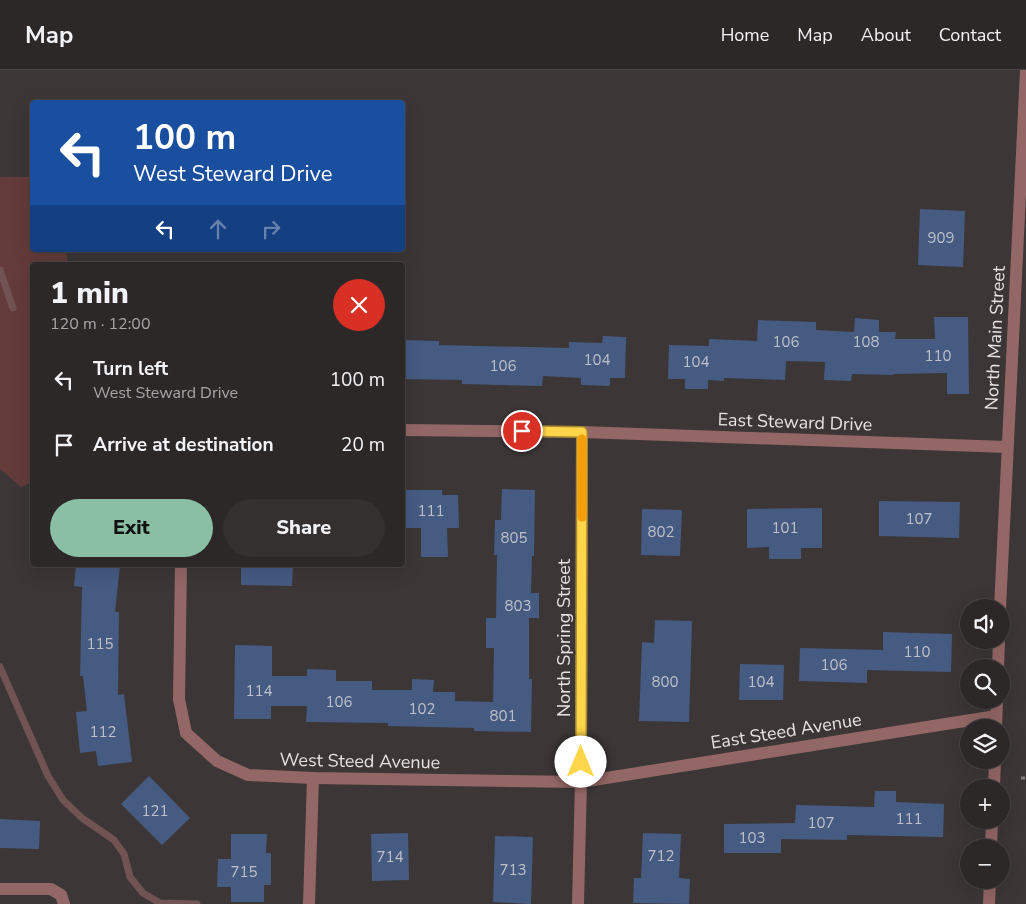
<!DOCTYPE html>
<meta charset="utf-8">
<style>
body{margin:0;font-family:"Nunito Sans",sans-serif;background:#353030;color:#f1f3f6;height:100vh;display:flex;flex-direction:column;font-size:19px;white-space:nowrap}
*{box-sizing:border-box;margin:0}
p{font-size:16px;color:#a7a6a8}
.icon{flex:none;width:28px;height:28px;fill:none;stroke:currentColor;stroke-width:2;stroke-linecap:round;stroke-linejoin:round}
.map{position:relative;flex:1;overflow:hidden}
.panel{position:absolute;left:30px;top:192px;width:375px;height:305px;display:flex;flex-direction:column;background:#2d2828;border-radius:5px;box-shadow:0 5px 20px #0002,0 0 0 1px #484445}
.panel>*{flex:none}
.banner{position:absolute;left:30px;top:30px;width:375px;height:152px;border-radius:5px;box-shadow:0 5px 20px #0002,0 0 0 1px #484445;background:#1a4fa0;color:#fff;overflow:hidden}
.buttons{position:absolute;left:960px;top:529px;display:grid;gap:10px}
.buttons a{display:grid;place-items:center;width:50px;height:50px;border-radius:50%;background:#2d2828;box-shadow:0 5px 20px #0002,0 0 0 1px #484445;font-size:25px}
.pin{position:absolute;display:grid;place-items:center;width:42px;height:42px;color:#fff;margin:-21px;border:2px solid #fff;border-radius:50%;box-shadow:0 1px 5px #0007}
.me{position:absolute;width:55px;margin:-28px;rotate:0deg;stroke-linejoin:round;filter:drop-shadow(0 0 4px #0008)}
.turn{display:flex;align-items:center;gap:18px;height:105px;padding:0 20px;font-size:22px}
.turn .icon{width:65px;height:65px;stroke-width:2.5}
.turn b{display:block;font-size:35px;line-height:42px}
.lanes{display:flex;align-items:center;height:48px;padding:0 20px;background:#0003;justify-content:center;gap:25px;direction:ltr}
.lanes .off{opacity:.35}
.round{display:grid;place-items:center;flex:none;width:52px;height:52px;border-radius:26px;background:#353030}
.head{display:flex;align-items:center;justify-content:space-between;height:85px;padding:0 20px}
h1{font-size:30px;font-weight:800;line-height:38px}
.button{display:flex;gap:10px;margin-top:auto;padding:10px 20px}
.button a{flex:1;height:58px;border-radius:30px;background:#8abfa5;color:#111;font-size:20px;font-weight:800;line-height:58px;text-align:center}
.button a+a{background:#353030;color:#f1f3f6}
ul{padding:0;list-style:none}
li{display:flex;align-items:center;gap:15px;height:65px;padding:0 20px}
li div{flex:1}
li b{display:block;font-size:19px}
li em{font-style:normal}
header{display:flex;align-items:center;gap:30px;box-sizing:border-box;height:70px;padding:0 25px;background:#2d2828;border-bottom:1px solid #484445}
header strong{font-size:24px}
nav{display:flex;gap:28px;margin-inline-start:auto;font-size:18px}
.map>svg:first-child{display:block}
.green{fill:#633b3a}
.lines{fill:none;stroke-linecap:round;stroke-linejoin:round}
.stream{stroke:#725353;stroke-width:7}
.building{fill:#465b82}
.path{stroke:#847f7f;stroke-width:3;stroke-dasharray:4 4;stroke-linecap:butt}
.minor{stroke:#936765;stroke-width:12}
.route-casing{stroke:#a68a30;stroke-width:12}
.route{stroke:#ffd54a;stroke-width:9}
.slow{stroke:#f59e0b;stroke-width:9}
.labels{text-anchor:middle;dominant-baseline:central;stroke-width:5;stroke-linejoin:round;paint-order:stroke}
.number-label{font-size:15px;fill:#bdc0c9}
.street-label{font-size:18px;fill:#e5e2e1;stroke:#3c3636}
</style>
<header>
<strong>Map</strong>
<nav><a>Home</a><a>Map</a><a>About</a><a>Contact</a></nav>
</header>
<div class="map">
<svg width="1026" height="834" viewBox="0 0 1026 834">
<rect width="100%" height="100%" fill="#3c3636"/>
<polygon class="green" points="0,107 32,107 32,180 66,180 68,195 32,195 32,412 21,417 0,399"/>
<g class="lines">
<g class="stream">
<polyline points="0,200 13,238"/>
<polyline points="0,597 48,706 63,730 82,748 114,770 124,784 130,807 143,823 160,833 197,834"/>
</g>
</g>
<g class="building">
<polygon points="920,139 965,141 963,197 918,195"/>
<polygon points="934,247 968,247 969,324 947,324 947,303 894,304 894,305 852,304 851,311 824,310 825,292 786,291 785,310 724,308 724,311 708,310 708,319 685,319 685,309 668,309 669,275 709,276 709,269 757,271 758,250 816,252 816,260 854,262 855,248 879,250 879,262 896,262 895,269 935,269"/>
<polygon points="603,266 626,267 625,308 610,308 610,316 581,315 581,308 543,306 542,316 462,314 462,310 402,309 402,270 439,271 439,275 569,278 569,272 602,273"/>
<polygon points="502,419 535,420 534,486 532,486 531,523 539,523 539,548 529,548 529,609 532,609 531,662 474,661 474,658 388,656 388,653 306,652 307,636 271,636 271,649 234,649 235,575 272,576 272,606 307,606 307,599 336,600 336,611 372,611 372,620 412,620 412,609 434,610 433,622 455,622 455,631 493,632 494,578 486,578 486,548 496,548 497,485 494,485 495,450 501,450"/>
<polygon points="403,420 442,420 442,425 458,425 459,458 447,458 448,487 421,487 421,458 403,458"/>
<polygon points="879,431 960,432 959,468 879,466"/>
<polygon points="822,438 822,478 801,478 801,489 769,489 769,477 747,478 747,439"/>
<polygon points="642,439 682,440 680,486 641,485"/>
<polygon points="76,495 120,495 115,542 119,542 118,625 124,624 132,692 98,696 96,681 80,683 76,642 87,641 83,606 80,606 82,517 74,516"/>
<polygon points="241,495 293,495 292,516 241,515"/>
<polygon points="655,550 692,551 689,652 639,651 642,572 654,573"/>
<polygon points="883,562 952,564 951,602 867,600 867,613 799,611 800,578 883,580"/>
<polygon points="740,594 784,595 783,630 739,630"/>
<polygon points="149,706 190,748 162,775 121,734"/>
<polygon points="875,721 896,721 896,732 944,734 943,767 847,765 847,770 781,769 781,783 724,783 724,754 795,753 796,735 874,737"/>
<polygon points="0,749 40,751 39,779 0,778"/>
<polygon points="408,763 409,810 372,811 371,764"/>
<polygon points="643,763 681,764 679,808 690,809 689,834 633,833 634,808 641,808"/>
<polygon points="231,764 267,764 266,783 271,783 271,815 264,815 264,832 231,832 231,817 217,817 218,789 231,789"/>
<polygon points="495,766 533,767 531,834 493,832"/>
</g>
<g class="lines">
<polyline class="path" points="1021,708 1026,708"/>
<g class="minor">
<polyline points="402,360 582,362 1007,377"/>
<polyline points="181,495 179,629 186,663 217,691 248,705 313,708 581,712 996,646"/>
<polyline points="1000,538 1026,0"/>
<polyline points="998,598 999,570"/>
<polyline points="996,658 997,630"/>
<polyline points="994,718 995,690"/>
<polyline points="991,778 992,750"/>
<polyline points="0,819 51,819 61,825 64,834"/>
<polyline points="309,834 313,708"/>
<polyline points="578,834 581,712 582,362"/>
<polyline points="989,834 990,810"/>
</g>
</g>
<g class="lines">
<defs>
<polyline id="route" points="522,361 582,362 581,692"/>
</defs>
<use href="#route" class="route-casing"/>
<use href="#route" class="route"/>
<polyline class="slow" points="582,447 582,369"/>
</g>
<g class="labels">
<g class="number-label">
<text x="941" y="168">909</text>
<text x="786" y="272">106</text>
<text x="866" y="272">108</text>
<text x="938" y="286">110</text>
<text x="597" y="290">104</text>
<text x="696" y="292">104</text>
<text x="503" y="296">106</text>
<text x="431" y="441">111</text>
<text x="919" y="449">107</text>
<text x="785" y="458">101</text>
<text x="661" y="462">802</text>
<text x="514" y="468">805</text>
<text x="518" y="536">803</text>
<text x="100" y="574">115</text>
<text x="917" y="582">110</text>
<text x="834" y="595">106</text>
<text x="665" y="612">800</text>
<text x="761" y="612">104</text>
<text x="259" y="621">114</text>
<text x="339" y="632">106</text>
<text x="422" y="639">102</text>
<text x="503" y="646">801</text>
<text x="103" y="662">112</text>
<text x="155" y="741">121</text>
<text x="909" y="749">111</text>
<text x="821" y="753">107</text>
<text x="752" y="768">103</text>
<text x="661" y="786">712</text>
<text x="390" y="787">714</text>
<text x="513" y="800">713</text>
<text x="244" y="802">715</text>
</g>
<g class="street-label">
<text transform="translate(995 268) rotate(-87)">North Main Street</text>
<text transform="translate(795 352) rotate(2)">East Steward Drive</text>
<text transform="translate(564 568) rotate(-90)">North Spring Street</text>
<text transform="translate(786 661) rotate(-9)">East Steed Avenue</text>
<text transform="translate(360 691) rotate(1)">West Steed Avenue</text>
</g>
</g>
</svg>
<div class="buttons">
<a><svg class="icon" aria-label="sound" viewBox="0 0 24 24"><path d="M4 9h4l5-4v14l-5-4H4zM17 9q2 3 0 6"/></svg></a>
<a><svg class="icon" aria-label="search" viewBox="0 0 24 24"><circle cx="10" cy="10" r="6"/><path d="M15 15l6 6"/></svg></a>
<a><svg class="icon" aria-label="layers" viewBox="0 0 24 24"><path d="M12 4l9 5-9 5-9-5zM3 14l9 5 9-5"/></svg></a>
<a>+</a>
<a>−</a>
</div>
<div class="pin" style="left:522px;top:361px;background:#d93025"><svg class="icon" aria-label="arrive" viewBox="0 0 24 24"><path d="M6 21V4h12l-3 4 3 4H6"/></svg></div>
<svg class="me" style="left:581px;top:692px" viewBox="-20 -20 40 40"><circle r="19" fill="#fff"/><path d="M0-13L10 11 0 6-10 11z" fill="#ffd54a"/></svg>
<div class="banner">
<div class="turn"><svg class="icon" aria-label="left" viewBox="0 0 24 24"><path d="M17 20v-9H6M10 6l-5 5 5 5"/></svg><div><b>100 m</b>West Steward Drive</div></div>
<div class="lanes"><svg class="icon" aria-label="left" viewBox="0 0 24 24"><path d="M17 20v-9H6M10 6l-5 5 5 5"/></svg><svg class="icon off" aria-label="ahead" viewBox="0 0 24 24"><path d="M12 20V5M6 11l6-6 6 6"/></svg><svg class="icon off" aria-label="right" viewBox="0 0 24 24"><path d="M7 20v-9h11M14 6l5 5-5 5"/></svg></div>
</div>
<section class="panel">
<div class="head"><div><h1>1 min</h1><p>120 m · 12:00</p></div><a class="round" style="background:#d93025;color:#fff"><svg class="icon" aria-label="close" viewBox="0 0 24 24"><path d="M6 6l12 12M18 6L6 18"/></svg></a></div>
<ul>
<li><svg class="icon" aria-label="left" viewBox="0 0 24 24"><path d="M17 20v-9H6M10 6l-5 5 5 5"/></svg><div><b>Turn left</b><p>West Steward Drive</p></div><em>100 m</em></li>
<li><svg class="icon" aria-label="arrive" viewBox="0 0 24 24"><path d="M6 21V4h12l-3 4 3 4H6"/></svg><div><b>Arrive at destination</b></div><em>20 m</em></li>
</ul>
<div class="button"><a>Exit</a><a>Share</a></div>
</section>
</div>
